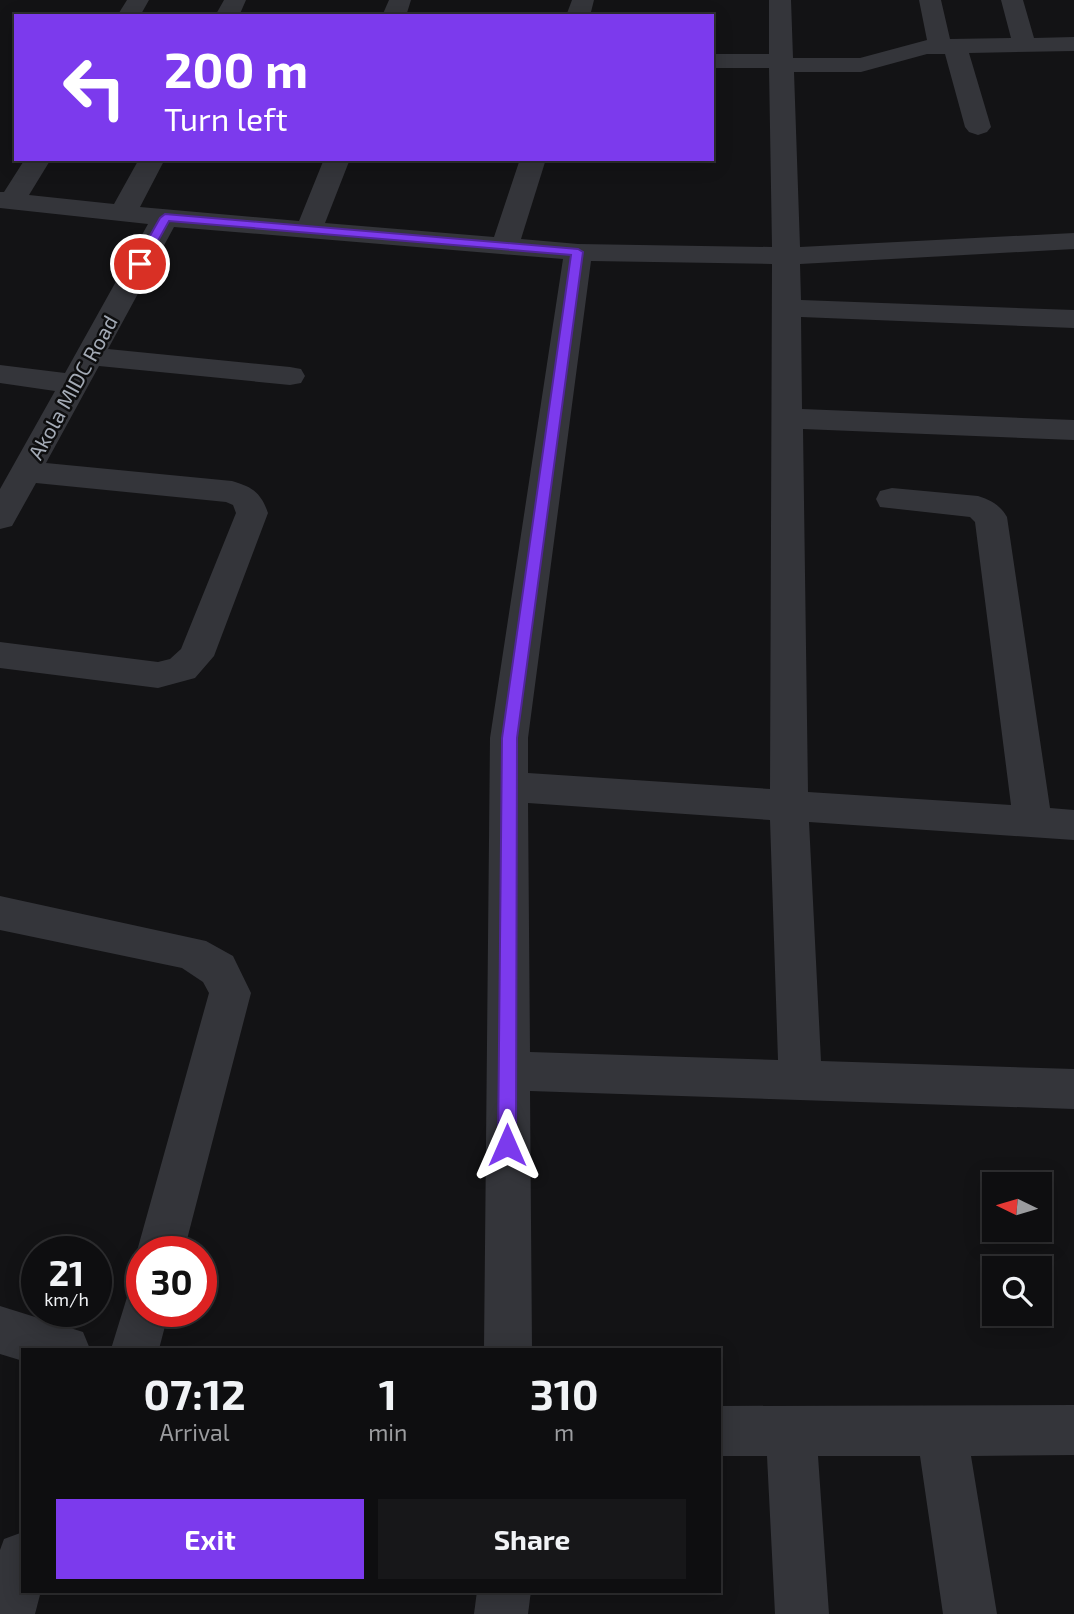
<!DOCTYPE html>
<style>
body{margin:0;font-family:"Exo 2",sans-serif;background:#171719;color:#f1f3f6;height:100vh;display:flex;flex-direction:column;font-size:26px;white-space:nowrap}
*{box-sizing:border-box;margin:0}
p{font-size:23px;color:#9b9c9f}
.icon{flex:none;width:38px;height:38px;fill:none;stroke:currentColor;stroke-width:2;stroke-linecap:round;stroke-linejoin:round}
.map{position:relative;flex:1;overflow:hidden}
.details{position:absolute;left:21px;top:1348px;width:700px;height:245px;display:flex;flex-direction:column;background:#0e0e10;border-radius:0px;box-shadow:0 4px 18px #0003,0 0 0 2px #2e2e30}
.details>*{flex:none}
.guide{position:absolute;left:14px;top:14px;width:700px;height:147px;border-radius:0px;box-shadow:0 4px 18px #0003,0 0 0 2px #2e2e30;background:#7c3aed;color:#fff;overflow:hidden}
.needle{width:46px;rotate:275deg}
.tools{position:absolute;left:982px;top:1172px;display:grid;gap:14px}
.tools a{display:grid;place-items:center;width:70px;height:70px;border-radius:0px;background:#0e0e10;box-shadow:0 4px 18px #0003,0 0 0 2px #2e2e30;font-size:35px}
.speed{position:absolute;left:21px;top:1236px;display:flex;gap:14px;font-size:35px;font-weight:700;text-align:center}
.speed>*{display:grid;place-content:center;width:91px;height:91px;border-radius:50%;background:#0e0e10;box-shadow:0 4px 18px #0003,0 0 0 2px #2e2e30;line-height:1}
.speed small{font-size:18px;font-weight:400}
.speed .limit{border:10px solid #d22;background:#fff;color:#111}
.pin{position:absolute;display:grid;place-items:center;width:60px;height:60px;color:#fff;margin:-30px;border:4px solid #fff;border-radius:50%;box-shadow:0 2px 7px #0007}
.me{position:absolute;width:77px;margin:-38px;rotate:0deg;stroke-linejoin:round;filter:drop-shadow(0 0 5px #0008)}
.turn{display:flex;align-items:center;gap:24px;height:147px;padding:0 35px;font-size:32px}
.turn .icon{width:91px;height:91px;stroke-width:2.5}
.turn b{display:block;font-size:49px;line-height:60px}
.eta{display:flex;justify-content:space-evenly;align-items:center;height:119px;text-align:center}
.eta b{font-size:42px;font-weight:700;line-height:49px}
.action{display:flex;gap:14px;margin-top:auto;padding:14px 35px}
.action a{flex:1;height:80px;border-radius:0px;background:#7c3aed;color:#fff;font-size:28px;font-weight:700;line-height:80px;text-align:center}
.action a+a{background:#171719;color:#f1f3f6}
.map>svg:first-child{display:block}
.lines{fill:none;stroke-linecap:round;stroke-linejoin:round}
.minor{fill:#34353a;fill-rule:evenodd}
.route{fill:#7c3aed;stroke:#51269a;stroke-width:2}
.labels{text-anchor:middle;dominant-baseline:central;stroke-width:5;stroke-linejoin:round;paint-order:stroke}
.far-street-label{font-size:21px;fill:#a4abb6;stroke:#0e0e0f}
</style>
<div class="map">
<svg width="1074" height="1614" viewBox="0 0 1074 1614">
<rect width="100%" height="100%" fill="#131315"/>
<g class="lines">
<g class="minor">
<polygon points="127,0 149,0 140,16 117,16"/>
<polygon points="224,0 246,0 239,16 215,16"/>
<polygon points="389,0 411,0 406,16 382,16"/>
<polygon points="572,0 594,0 590,16 566,16"/>
<path d="M769,0h22l2,58h67l67,-18 -8,-40h22l9,39 61,-1 -10,-38h22l11,38 40,-1v14l-105,2 22,74 -4,5 -9,3 -9,-3 -4,-5 -20,-73h-18l-66,18h-67l6,175 274,-14v16l-274,15 1,36 273,10v18l-273,-11 1,92 272,11v20l-271,-11 5,363 203,13 -36,-283 -5,-5 -90,-10 -4,-8 4,-8 12,-3 86,8c13,4 22,9 29,21l43,291 24,2v30l-265,-18 12,239 253,8v40l-544,-18 2,258h-48l6,-611 73,-479 -389,-32 -66,122 182,18 11,2 4,7 -4,7 -11,2 -191,-19 -53,97 186,18c21,6 29,12 36,32l-54,143 -19,22 -37,10 -158,-20v-26l158,20 12,-3 11,-10 55,-136 -3,-8 -7,-3 -190,-19 -24,43 -12,3v-40l55,-98 -55,-8v-18l65,8 83,-149 -148,-16v-16h4l21,-33h26l-22,36 85,9 25,-45h26l-25,48 159,14 25,-62h26l-25,64 169,14 26,-78h26l-25,80 57,5 194,3 -3,-179h-57v-14h57zM591,261l181,3 -2,525 -242,-16v-35zM528,803l242,17 8,240 -248,-8z"/>
<polygon points="0,896 206,941 233,956 251,993 184,1251 142,1251 142,1261 137,1251 209,993 203,982 182,968 0,930"/>
<polygon points="142,1289 142,1311 169,1311 159,1349 111,1349 128,1294"/>
<polygon points="0,1306 83,1332 90,1349 23,1349 23,1361 0,1354"/>
<polygon points="1074,1405 1074,1455 971,1456 997,1614 943,1614 920,1456 818,1456 829,1614 775,1614 767,1456 719,1456 719,1406"/>
<polygon points="23,1532 23,1591 41,1591 35,1614 0,1614 0,1550 4,1539"/>
<polygon points="477,1591 531,1591 528,1614 474,1614"/>
</g>
</g>
<polygon class="route" points="165,214 578,249 583,252 517,738 516,1145 514,1151 507,1154 500,1151 498,1145 502,738 571,255 169,221 144,266 136,266 134,264 160,218"/>
<g class="labels">
<g class="far-street-label">
<text transform="translate(72 387) rotate(-61)">Akola MIDC Road</text>
</g>
</g>
</svg>
<div class="tools">
<a><svg class="needle" viewBox="-14 -14 28 28"><path d="M0-13l5 13h-10z" fill="#e53935"/><path d="M0 13l5-13h-10z" fill="#9b9c9f"/></svg></a>
<a><svg class="icon" aria-label="search" viewBox="0 0 24 24"><circle cx="10" cy="10" r="6"/><path d="M15 15l6 6"/></svg></a>
</div>
<div class="speed"><div>21<small>km/h</small></div><div class="limit">30</div></div>
<div class="pin" style="left:140px;top:264px;background:#d93025"><svg class="icon" aria-label="arrive" viewBox="0 0 24 24"><path d="M6 21V4h12l-3 4 3 4H6"/></svg></div>
<svg class="me" style="left:507px;top:1145px" viewBox="-20 -20 40 40"><path d="M0-17L14 15 0 8-14 15z" fill="#7c3aed" stroke="#fff" stroke-width="4"/></svg>
<div class="guide">
<div class="turn"><svg class="icon" aria-label="left" viewBox="0 0 24 24"><path d="M17 20v-9H6M10 6l-5 5 5 5"/></svg><div><b>200 m</b>Turn left</div></div>
</div>
<section class="details">
<div class="eta">
<div><b>07:12</b><p>Arrival</p></div>
<div><b>1</b><p>min</p></div>
<div><b>310</b><p>m</p></div>
</div>
<div class="action"><a>Exit</a><a>Share</a></div>
</section>
</div>
